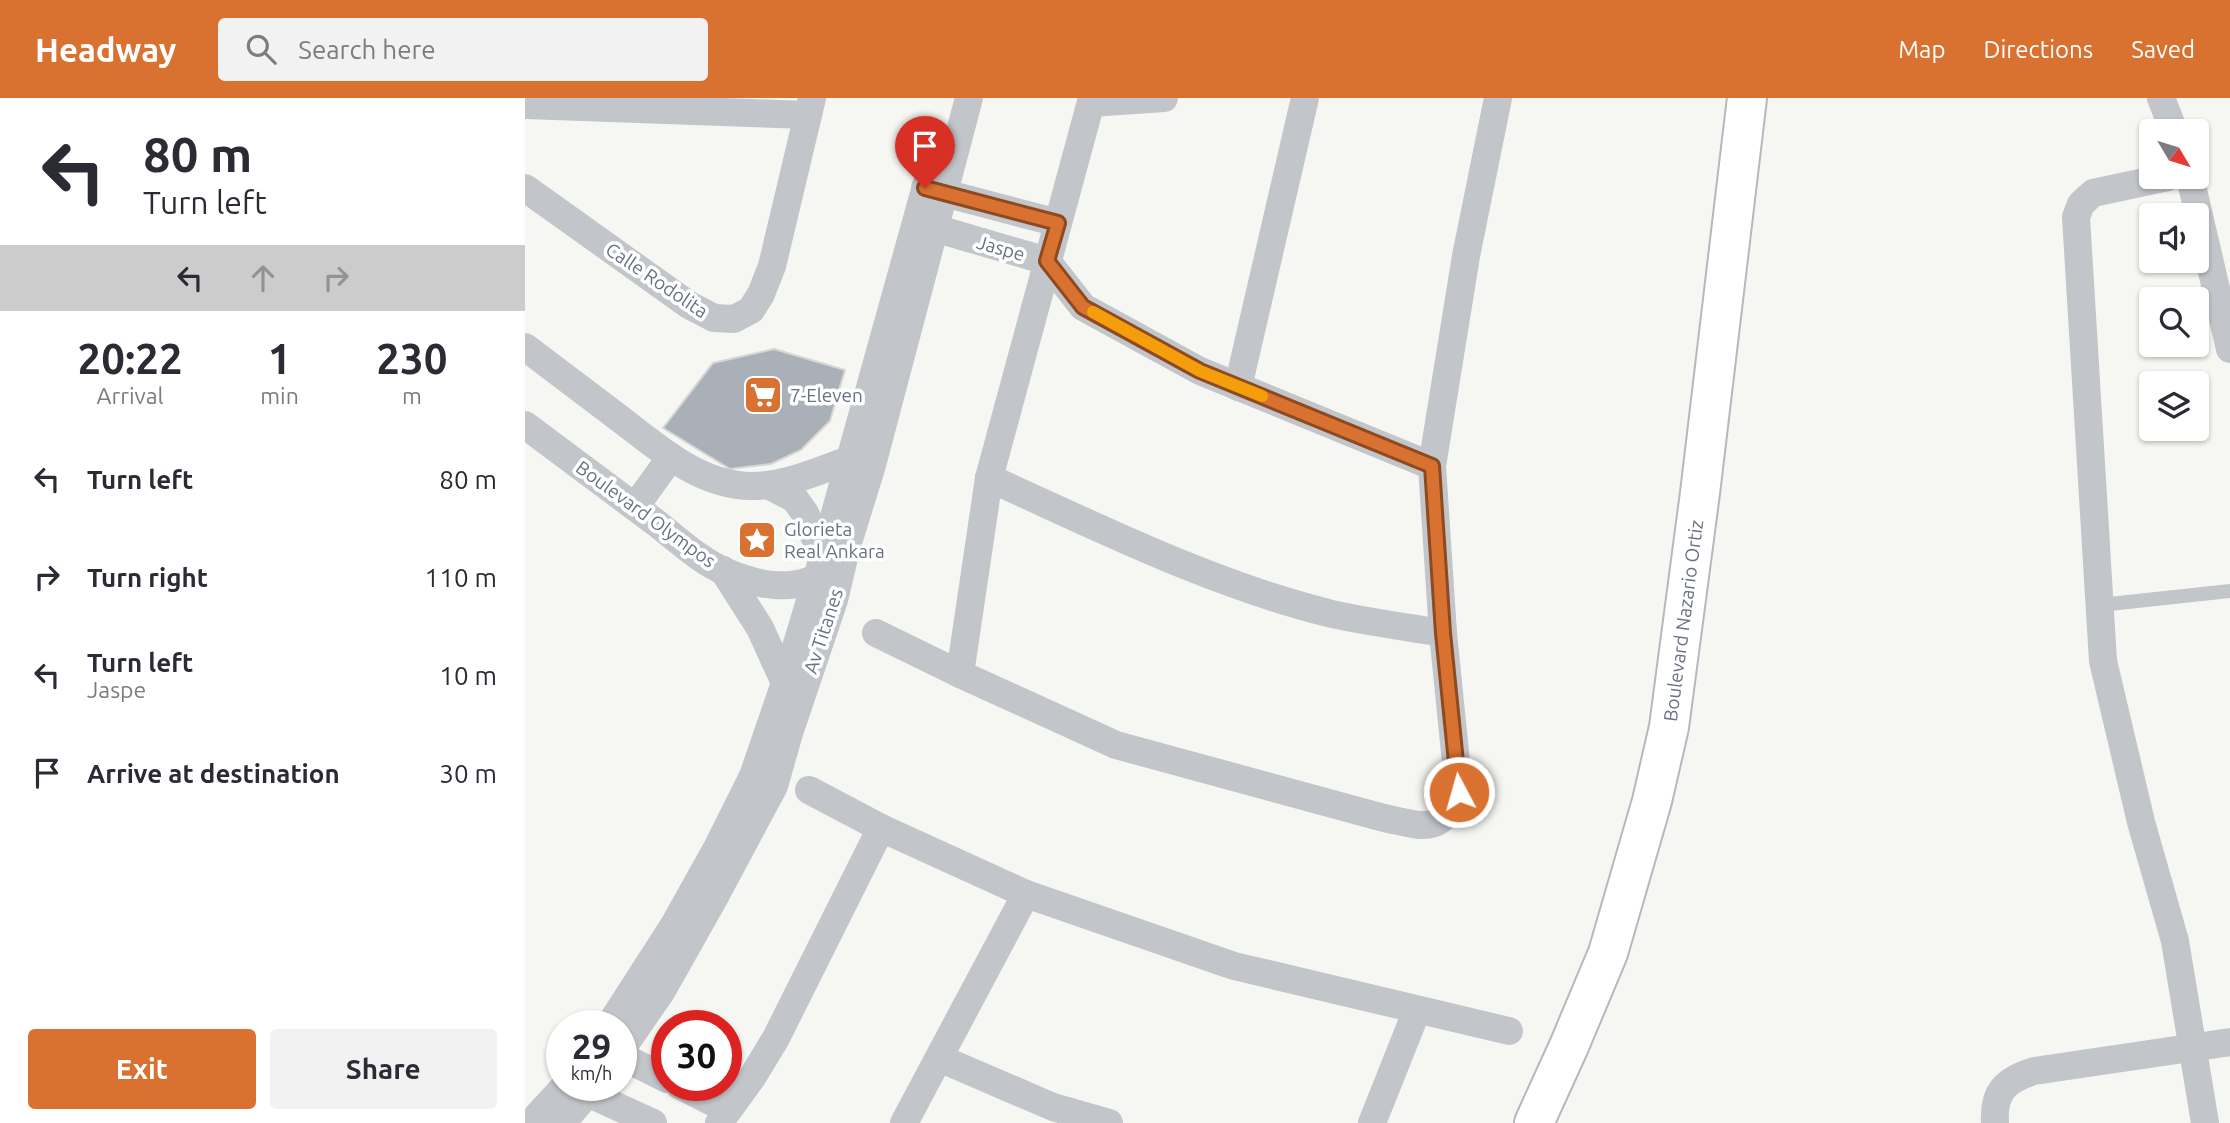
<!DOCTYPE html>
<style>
body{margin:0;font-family:Ubuntu,sans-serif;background:#f2f2f3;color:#2b2b33;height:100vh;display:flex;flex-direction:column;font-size:26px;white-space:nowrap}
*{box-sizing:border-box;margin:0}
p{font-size:23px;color:#7c7c81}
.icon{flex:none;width:38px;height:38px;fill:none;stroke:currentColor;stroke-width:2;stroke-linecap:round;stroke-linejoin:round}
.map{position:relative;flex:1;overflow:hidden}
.drawer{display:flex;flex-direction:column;background:#fff;width:525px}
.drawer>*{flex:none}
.banner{background:#fff;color:#2b2b33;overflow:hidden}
.needle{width:46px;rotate:128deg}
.fabs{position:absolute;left:1614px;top:21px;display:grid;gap:14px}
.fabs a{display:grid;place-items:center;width:70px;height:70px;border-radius:7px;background:#fff;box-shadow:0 2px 5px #0004;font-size:35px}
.speed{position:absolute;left:21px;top:912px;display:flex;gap:14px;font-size:35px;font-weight:700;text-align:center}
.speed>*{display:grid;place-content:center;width:91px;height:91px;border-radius:50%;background:#fff;box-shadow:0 2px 5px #0004;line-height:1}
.speed small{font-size:18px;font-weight:400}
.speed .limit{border:10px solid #d22;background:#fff;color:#111}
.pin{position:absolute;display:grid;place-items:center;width:60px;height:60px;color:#fff;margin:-72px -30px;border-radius:50% 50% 50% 0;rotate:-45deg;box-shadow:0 0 7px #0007}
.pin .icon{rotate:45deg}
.me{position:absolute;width:77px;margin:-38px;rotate:354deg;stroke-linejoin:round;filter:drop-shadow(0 0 5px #0008)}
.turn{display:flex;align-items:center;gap:24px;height:147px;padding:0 28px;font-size:32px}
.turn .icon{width:91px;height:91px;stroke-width:2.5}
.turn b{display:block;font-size:49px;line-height:60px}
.lanes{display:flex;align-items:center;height:66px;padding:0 28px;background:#0003;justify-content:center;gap:35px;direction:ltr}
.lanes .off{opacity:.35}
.eta{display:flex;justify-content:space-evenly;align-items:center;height:119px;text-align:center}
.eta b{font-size:42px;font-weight:600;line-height:49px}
.button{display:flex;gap:14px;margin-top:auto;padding:14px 28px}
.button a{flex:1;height:80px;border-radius:7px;background:#d97231;color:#fff;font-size:28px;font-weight:600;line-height:80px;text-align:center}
.button a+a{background:#f2f2f3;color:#2b2b33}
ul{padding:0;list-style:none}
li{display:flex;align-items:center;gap:21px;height:98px;padding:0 28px}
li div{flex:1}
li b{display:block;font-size:26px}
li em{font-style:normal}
header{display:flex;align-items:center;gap:42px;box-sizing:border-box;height:98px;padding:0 35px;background:#d97231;color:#fff}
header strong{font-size:33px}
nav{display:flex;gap:38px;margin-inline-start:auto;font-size:24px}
.search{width:490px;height:63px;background:#f2f2f3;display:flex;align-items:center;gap:18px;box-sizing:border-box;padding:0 24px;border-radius:7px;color:#7c7c81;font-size:26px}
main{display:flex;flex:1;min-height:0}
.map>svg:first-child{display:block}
.building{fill:#aab0b7;stroke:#d7d8d6;stroke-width:2}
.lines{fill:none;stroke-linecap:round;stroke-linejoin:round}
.primary-casing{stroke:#b5b8bc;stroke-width:42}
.lane{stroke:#c2c5c9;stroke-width:14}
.street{stroke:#c2c5c9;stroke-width:28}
.primary{stroke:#fff;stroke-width:38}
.route-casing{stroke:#8d4a20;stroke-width:18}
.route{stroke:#d97231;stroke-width:12}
.slow{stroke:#f59e0b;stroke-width:12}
.labels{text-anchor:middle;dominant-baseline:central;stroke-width:7;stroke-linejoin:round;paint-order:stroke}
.street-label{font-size:19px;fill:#677282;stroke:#fff}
.poi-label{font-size:19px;fill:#677282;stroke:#fff;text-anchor:start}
</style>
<header>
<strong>Headway</strong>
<div class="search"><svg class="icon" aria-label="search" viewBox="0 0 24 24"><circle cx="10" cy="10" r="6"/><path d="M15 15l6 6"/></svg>Search here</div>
<nav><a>Map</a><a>Directions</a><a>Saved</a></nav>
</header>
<main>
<section class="drawer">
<div class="banner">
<div class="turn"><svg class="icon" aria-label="left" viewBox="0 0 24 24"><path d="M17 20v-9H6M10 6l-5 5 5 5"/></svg><div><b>80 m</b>Turn left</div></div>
<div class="lanes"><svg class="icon" aria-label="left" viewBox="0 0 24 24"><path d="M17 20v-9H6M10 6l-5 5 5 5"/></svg><svg class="icon off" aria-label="ahead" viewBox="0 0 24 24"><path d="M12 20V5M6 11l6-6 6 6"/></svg><svg class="icon off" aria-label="right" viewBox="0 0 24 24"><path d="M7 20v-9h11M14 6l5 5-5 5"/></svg></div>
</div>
<div class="eta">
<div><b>20:22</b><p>Arrival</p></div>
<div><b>1</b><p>min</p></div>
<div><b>230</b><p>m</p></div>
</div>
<ul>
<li><svg class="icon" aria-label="left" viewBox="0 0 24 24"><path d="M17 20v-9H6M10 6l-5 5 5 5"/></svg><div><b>Turn left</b></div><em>80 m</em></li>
<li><svg class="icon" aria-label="right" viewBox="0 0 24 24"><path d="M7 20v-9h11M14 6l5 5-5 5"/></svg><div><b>Turn right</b></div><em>110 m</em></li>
<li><svg class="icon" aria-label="left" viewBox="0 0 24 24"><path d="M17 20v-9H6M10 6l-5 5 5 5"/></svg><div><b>Turn left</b><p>Jaspe</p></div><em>10 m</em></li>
<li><svg class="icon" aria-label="arrive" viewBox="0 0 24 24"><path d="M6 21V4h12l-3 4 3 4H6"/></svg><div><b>Arrive at destination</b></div><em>30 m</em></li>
</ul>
<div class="button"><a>Exit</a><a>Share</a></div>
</section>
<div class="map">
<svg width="1705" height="1025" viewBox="0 0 1705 1025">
<rect width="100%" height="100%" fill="#f6f6f3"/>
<polygon class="building" points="249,251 320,272 305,323 276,352 246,366 205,371 138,330 188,265"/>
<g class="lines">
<defs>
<g id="primary">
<path id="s1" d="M1009,1025l35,-77 39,-93 44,-152 17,-74 31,-234 47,-395"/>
</g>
</defs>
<use href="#primary" class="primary-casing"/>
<polyline class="lane" points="1575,507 1705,493"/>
<g class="street">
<polyline points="1636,0 1649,33"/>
<polyline points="566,5 639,0"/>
<polyline points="0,7 283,17"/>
<polyline points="1643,79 1568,95 1556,106 1551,119 1578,563 1616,724 1650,843 1680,1025"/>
<polyline points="1665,79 1705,251"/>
<polyline points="0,90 164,207 189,220 209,221 226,212 236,196 247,168 287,0"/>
<polyline points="400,90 533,125"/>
<polyline points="392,125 522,163 558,209 675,273 907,368"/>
<path d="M0,249c30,23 60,45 90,68 40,30 81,69 134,71 36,1 70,-16 103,-27"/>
<polyline points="713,289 780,0"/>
<path d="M0,327c43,32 87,65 130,97 22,17 45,39 71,50 32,14 73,22 102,-2"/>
<path d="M464,380c111,50 224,107 343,136 36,8 74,13 111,19"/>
<polyline points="243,387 270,401 281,417 300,466"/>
<polyline points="110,409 146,359"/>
<polyline points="198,472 235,530 260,585"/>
<path d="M351,535l84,41 156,71 268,73c38,8 58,18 75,-26l-16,-159 -11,-167 34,-210 32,-158"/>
<polyline points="435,576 464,380 567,0"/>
<polyline points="284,692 356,730 501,796 379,1025"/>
<polyline points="501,796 709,868 984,933"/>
<polyline points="84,928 149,827 192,750 228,678 260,585 292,480 410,56"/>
<polyline points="96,952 136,894 189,800 249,688 264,635 309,502 321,451 347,367 444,0"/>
<polyline points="96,958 142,981"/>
<polyline points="414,960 528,1009 584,1025"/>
<polyline points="45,987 128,1025"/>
<polyline points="154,987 203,1012"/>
<polyline points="6,1025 41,987"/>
<polyline points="37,1025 70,987"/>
<polyline points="194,1025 228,978 251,940 356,730"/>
<polyline points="847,1025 892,912"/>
<path d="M1470,1025c-2,-31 10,-43 39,-52l196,-29"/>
</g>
<use href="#primary" class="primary"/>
</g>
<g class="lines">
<defs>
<polyline id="route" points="400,90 533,125 522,163 558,209 675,273 907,368 918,535 934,694"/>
</defs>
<use href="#route" class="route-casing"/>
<use href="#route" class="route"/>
<polyline class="slow" points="568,214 675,273 737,298"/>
</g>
<defs>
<symbol id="supermarket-square" viewBox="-11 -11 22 22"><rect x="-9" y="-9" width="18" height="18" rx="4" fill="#d97231" stroke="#fff"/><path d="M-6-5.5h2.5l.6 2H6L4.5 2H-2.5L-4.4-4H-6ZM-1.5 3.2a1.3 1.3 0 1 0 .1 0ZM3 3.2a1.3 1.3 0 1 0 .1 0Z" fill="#fff"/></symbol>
<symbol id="sight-square" viewBox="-11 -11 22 22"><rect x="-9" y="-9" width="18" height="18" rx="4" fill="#d97231" stroke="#fff"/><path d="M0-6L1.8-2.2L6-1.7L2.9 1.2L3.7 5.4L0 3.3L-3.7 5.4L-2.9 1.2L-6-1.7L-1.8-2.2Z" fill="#fff"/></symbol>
</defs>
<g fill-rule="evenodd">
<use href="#supermarket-square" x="216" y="275" width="44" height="44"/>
<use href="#sight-square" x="210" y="420" width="44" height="44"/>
</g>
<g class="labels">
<g class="street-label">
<text transform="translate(476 150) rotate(16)">Jaspe</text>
<text transform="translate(132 182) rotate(34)">Calle Rodolita</text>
<text transform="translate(121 416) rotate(36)">Boulevard Olympos</text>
<text stroke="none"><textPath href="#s1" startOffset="527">Boulevard Nazario Ortiz</textPath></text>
<text transform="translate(298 533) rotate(-72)">Av Titanes</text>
</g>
<g class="poi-label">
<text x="265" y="297">7-Eleven</text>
<text x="259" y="431">Glorieta<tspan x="259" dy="22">Real Ankara</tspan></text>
</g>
</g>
</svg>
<div class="fabs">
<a><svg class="needle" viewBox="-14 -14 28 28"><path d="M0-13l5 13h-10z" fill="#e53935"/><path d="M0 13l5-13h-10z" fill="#7c7c81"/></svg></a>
<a><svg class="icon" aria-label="sound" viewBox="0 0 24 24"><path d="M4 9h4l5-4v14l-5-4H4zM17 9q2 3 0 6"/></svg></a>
<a><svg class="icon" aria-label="search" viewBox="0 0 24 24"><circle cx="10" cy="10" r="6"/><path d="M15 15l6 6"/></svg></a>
<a><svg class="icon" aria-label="layers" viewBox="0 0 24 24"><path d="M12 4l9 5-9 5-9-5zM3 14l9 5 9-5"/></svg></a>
</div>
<div class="speed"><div>29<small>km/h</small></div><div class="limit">30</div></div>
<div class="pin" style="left:400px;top:90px;background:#d93025"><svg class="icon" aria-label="arrive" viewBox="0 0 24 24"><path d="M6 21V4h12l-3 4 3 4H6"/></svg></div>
<svg class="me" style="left:934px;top:694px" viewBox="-20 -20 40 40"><circle r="17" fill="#d97231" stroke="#fff" stroke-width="3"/><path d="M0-11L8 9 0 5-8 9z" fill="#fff"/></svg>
</div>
</main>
